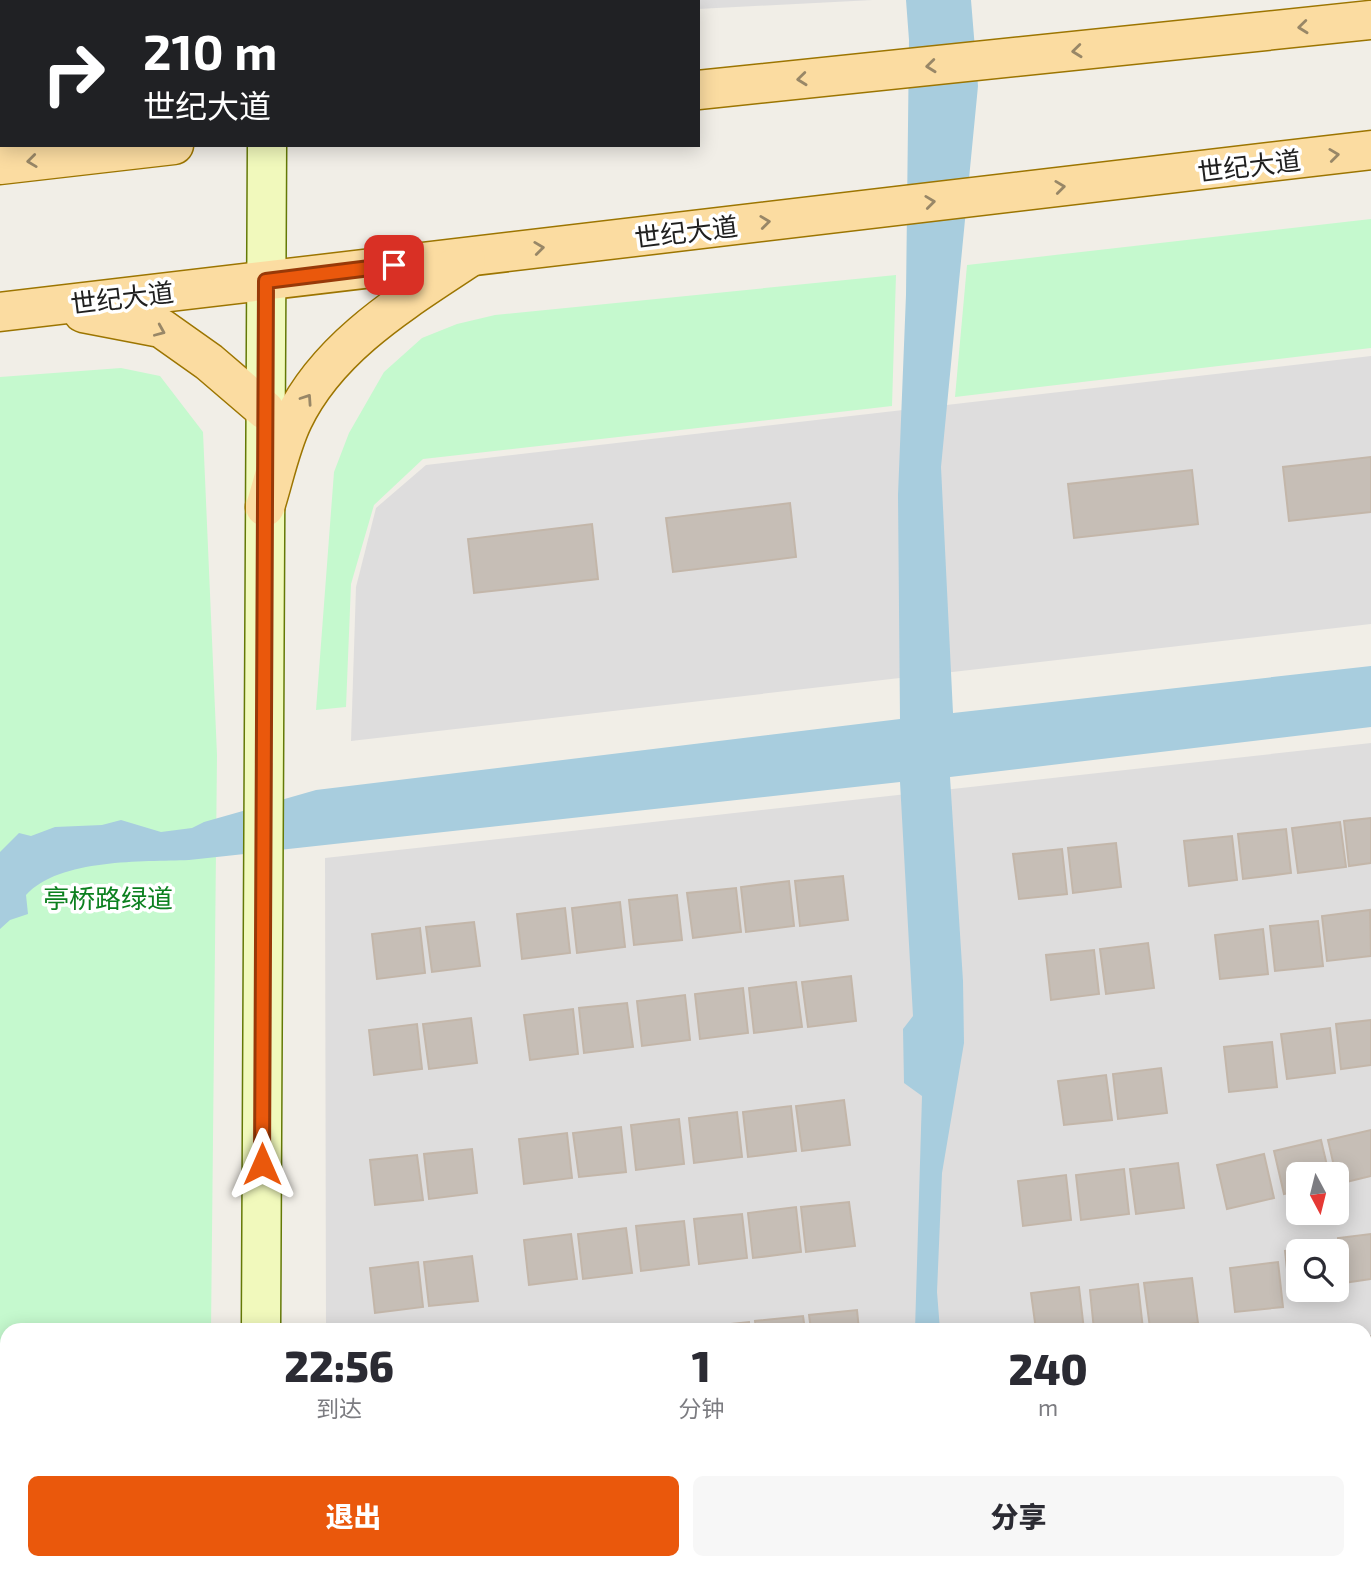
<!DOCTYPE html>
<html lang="zh">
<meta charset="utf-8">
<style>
body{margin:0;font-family:"Exo 2","Noto Sans SC",sans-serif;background:#f7f7f7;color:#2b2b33;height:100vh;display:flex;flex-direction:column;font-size:26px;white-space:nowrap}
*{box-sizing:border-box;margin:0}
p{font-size:23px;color:#7c7c81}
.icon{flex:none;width:38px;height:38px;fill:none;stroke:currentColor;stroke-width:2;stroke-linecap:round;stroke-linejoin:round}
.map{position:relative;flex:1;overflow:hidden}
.details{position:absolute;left:0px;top:1323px;width:1372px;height:247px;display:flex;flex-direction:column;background:#fff;border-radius:21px 21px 0 0;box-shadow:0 4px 18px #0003}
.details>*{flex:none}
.top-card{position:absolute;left:0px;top:0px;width:700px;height:147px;box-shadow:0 4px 18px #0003;background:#202124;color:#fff;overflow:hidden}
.needle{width:46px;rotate:173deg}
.controls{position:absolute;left:1286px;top:1162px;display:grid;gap:14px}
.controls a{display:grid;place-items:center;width:63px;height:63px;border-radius:10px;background:#fff;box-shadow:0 4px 18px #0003;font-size:35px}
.pin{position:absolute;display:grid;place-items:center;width:60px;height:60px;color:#fff;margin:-30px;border-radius:14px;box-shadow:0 4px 10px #0006}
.me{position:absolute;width:77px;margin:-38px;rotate:0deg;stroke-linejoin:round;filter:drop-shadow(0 0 5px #0008)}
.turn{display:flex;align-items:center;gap:24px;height:147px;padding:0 28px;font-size:32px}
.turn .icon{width:91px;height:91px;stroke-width:2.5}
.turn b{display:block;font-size:49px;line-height:60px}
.eta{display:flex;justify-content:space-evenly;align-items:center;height:119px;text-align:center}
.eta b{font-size:42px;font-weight:800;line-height:49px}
.action{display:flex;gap:14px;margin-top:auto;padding:14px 28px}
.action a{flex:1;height:80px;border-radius:10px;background:#ea580c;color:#fff;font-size:28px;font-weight:800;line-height:80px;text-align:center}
.action a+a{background:#f7f7f7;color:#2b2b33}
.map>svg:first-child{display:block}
.residential{fill:#dedddd;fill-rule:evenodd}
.park{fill:#c5f9ce}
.water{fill:#a8cdde}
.building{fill:#c6beb6;stroke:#c3b6a9;stroke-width:2}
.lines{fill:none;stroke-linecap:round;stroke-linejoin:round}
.secondary-casing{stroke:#647906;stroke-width:41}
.primary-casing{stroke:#9c7501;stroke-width:41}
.secondary{stroke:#f1f9bc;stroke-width:38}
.primary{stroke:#fbdca1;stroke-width:38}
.oneway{stroke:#988767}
.route-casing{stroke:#983908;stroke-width:18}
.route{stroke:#ea580c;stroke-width:12}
.labels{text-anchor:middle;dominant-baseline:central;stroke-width:7;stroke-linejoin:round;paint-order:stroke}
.street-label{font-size:26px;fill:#202020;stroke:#fff}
.park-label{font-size:26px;fill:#0c801f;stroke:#fff}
</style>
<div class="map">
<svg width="1371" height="1569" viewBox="0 0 1371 1569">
<rect width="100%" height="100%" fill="#f1eee7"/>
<g class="residential">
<polygon points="416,0 873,0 698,9 698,2"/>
<polygon points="1371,356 1371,624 351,741 356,587 376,508 426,465"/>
<path d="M1371,743v826h-400l1,-6h393v-233h-1039l-1,-472zM1298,1174h39v39h-39zM1298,1251h39v39h-39z"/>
<rect x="327" y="1563" width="551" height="6"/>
</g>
<g class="park">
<polygon points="0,0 200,0 2,2 0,111"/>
<polygon points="1371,219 1371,348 955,397 967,265"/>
<polygon points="896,275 892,406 423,459 374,505 351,584 346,707 316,710 334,472 349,433 384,372 422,338 457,324 495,315"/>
<polygon points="121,368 160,376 203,432 217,755 211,1330 7,1330 7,1563 208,1563 208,1569 0,1569 0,377"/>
</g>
<path class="water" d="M906,0h65l7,86 -37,381 12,246 418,-47v61l-421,50 13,204 1,62 -22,130 -5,119 3,38h-25l7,-234 -18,-13 -1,-54 10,-13 -13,-234 -711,78c-46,2 -129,-2 -163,35l2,19 -18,6 -10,9v-77l19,-19 12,3 24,-9 47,-2 19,-5 40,12 31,-4 12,-6 112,-32 584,-71 -2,-224 8,-200 3,-255z"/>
<g class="building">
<polygon points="1371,457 1371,512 1289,521 1283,467"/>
<polygon points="1192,470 1198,524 1074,538 1068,484"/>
<polygon points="790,503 796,557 673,572 666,518"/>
<polygon points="592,524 598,579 474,593 468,539"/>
<polygon points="1371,818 1371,863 1349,866 1344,821"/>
<polygon points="1340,822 1346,867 1298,873 1292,828"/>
<polygon points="1286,829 1291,873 1243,879 1238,834"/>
<polygon points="1232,836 1237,880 1189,886 1184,841"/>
<polygon points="1116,843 1121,887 1073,893 1068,848"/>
<polygon points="1062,849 1067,894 1019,899 1013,854"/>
<polygon points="843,876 848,920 800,926 795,881"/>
<polygon points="789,881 794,926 746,932 741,887"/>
<polygon points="736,888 741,932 693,938 687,893"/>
<polygon points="677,895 682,940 634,945 629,900"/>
<polygon points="620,902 625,947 577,953 572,908"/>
<polygon points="565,908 570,953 522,959 517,914"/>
<polygon points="1370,910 1371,956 1327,961 1322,916"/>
<polygon points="1318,921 1323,966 1275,971 1270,926"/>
<polygon points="474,922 480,966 432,972 426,927"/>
<polygon points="420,928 425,973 377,979 372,934"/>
<polygon points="1263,929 1268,974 1220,979 1215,935"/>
<polygon points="1148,943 1154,988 1106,994 1100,949"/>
<polygon points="1094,950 1099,994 1051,1000 1046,955"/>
<polygon points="851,976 856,1021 808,1027 802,982"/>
<polygon points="796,982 802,1027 754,1033 749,988"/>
<polygon points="743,988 748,1033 700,1039 695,994"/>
<polygon points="685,995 690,1040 642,1046 637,1001"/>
<polygon points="627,1003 633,1047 584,1053 579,1008"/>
<polygon points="573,1009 578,1054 530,1060 524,1015"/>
<polygon points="471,1018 477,1063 429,1069 423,1024"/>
<polygon points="1371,1020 1371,1065 1341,1069 1336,1024"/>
<polygon points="417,1024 422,1069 374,1075 369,1030"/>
<polygon points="1330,1028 1335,1073 1287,1079 1281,1034"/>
<polygon points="1272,1042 1277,1087 1229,1092 1224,1047"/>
<polygon points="1161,1068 1167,1113 1118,1119 1113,1074"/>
<polygon points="1106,1075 1112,1120 1064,1125 1058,1081"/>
<polygon points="844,1100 850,1145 802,1151 796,1106"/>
<polygon points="791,1106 796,1151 748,1157 743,1112"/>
<polygon points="737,1112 742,1157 694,1163 689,1118"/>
<polygon points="679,1119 684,1164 636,1170 631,1125"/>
<polygon points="621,1127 626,1172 579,1177 573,1133"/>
<polygon points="1371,1130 1371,1176 1338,1184 1328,1140"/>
<polygon points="567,1133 572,1178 524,1184 519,1139"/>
<polygon points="1321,1140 1329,1174 1298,1174 1298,1191 1284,1194 1274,1151"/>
<polygon points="472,1149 477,1193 429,1199 424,1154"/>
<polygon points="1264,1154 1274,1198 1227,1209 1217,1165"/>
<polygon points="417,1155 423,1200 375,1205 370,1160"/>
<polygon points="1178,1163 1184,1208 1136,1214 1130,1169"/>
<polygon points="1124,1169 1129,1214 1081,1220 1076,1175"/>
<polygon points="1066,1175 1071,1220 1023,1226 1018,1181"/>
<polygon points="849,1202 855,1246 806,1252 801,1207"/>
<polygon points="796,1207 801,1252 753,1258 748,1213"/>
<polygon points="742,1214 747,1258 699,1264 694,1219"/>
<polygon points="684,1221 689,1265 641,1271 636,1226"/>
<polygon points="626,1228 632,1273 583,1279 578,1234"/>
<polygon points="571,1234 577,1279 529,1285 524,1240"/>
<polygon points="1371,1234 1371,1279 1343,1283 1338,1238"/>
<polygon points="1333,1246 1334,1251 1298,1251 1298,1290 1337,1290 1337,1279 1338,1290 1290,1296 1285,1251"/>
<polygon points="472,1256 478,1301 429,1306 424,1262"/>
<polygon points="418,1262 423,1307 375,1313 370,1268"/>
<polygon points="1278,1262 1283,1307 1235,1312 1230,1268"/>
<polygon points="1192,1278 1198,1323 1150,1328 1144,1283"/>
<polygon points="1138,1284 1143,1329 1094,1330 1090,1290"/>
<polygon points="1079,1287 1084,1330 1036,1330 1031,1293"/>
<polygon points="857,1310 859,1330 811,1330 809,1315"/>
<polygon points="803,1316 805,1330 756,1330 755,1321"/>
<polygon points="749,1322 750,1330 702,1330 701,1327"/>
<polygon points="1371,1336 1371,1381 1365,1382 1365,1337"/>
<polygon points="1371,1483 1371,1528 1365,1529 1365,1484"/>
<polygon points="654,1563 655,1569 606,1567 647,1563"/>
<polygon points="664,1563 713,1563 714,1569 665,1569"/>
<polygon points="719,1563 768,1563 768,1569 720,1569"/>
<polygon points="773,1563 822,1563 823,1569 774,1569"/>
<polygon points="1060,1563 1109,1563 1109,1568 1061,1569"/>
<polygon points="1117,1563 1166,1563 1166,1564 1118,1569"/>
</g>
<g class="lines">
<defs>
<g id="secondary">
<polyline points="261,1330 267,145"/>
<polyline points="261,1563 261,1569"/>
</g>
<g id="primary">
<polyline points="278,0 279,2"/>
<polyline points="698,90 1371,20"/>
<polyline points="0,165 174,145"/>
<polyline points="0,312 1371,150"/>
<polyline points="83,313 161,328 209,362 265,410"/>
<path d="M265,507c9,-28 15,-60 28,-87 35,-73 108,-117 173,-160"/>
</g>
</defs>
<use href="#secondary" class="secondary-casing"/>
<use href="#primary" class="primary-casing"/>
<use href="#secondary" class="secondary"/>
<use href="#primary" class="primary"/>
</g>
<defs><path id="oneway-chevron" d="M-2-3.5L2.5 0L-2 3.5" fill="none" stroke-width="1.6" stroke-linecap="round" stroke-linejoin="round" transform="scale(1.75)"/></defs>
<g class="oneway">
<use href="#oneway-chevron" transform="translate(1303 27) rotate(174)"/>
<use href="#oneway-chevron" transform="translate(1077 51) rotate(174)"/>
<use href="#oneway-chevron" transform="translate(931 66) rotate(174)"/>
<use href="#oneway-chevron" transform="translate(802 79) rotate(174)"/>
<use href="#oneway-chevron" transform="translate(1334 155) rotate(-7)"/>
<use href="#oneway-chevron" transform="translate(32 161) rotate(173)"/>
<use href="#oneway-chevron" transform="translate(1060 187) rotate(-7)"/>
<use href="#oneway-chevron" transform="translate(930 202) rotate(-7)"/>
<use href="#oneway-chevron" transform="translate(765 222) rotate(-7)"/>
<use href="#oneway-chevron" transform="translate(539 248) rotate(-7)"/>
<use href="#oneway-chevron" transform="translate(160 331) rotate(23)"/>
<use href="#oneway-chevron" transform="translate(307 399) rotate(-56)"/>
</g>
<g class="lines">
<defs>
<polyline id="route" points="262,1164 266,281 394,265"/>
</defs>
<use href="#route" class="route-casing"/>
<use href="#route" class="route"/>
</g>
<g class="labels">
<g class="street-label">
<text transform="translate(1249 165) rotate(-7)">世纪大道</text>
<text transform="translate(686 231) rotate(-7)">世纪大道</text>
<text transform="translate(122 297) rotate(-7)">世纪大道</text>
</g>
<g class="park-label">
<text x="108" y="897">亭桥路绿道</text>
</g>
</g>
</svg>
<div class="controls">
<a><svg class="needle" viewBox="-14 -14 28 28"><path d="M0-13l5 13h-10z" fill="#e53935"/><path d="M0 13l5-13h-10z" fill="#7c7c81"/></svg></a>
<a><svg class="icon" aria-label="search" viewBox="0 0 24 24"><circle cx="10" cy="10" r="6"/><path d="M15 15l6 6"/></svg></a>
</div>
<div class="pin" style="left:394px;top:265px;background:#d93025"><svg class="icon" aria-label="arrive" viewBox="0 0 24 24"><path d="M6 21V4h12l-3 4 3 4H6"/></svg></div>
<svg class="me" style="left:262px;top:1164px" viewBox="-20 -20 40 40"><path d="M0-17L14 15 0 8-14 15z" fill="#ea580c" stroke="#fff" stroke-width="4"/></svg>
<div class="top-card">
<div class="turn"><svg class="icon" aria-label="right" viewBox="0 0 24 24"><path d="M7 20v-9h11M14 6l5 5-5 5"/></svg><div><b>210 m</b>世纪大道</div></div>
</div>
<section class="details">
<div class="eta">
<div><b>22:56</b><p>到达</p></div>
<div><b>1</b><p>分钟</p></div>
<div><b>240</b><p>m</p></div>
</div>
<div class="action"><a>退出</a><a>分享</a></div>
</section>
</div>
